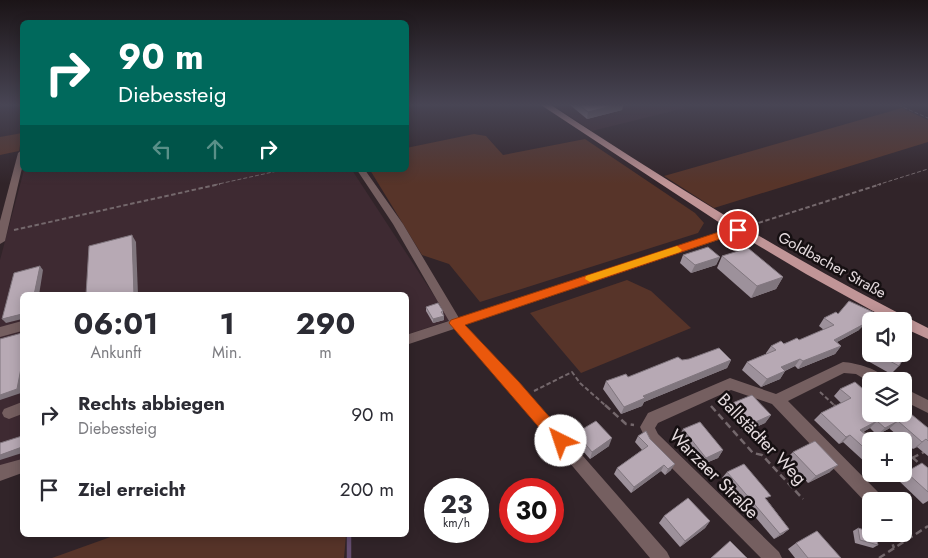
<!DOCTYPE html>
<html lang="de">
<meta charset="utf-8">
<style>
body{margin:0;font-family:Jost,sans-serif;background:#f2f2f3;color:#2b2b33;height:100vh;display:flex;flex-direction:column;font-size:19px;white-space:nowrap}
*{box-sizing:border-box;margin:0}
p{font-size:16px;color:#7c7c81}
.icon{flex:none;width:28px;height:28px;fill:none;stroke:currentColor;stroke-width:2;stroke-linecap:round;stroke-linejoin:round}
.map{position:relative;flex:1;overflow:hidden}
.side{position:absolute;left:20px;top:292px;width:389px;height:245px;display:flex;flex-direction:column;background:#fff;border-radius:8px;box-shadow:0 2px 12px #0003}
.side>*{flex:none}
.top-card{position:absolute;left:20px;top:20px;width:389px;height:152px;border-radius:8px;box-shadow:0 2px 12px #0003;background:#00695c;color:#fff;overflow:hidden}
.buttons{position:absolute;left:862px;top:312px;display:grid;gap:10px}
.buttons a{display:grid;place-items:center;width:50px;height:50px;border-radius:8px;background:#fff;box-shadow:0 2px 12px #0003;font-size:25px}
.speed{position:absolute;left:424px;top:478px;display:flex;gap:10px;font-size:25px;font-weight:700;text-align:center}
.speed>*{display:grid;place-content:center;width:65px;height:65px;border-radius:50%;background:#fff;box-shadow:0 2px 12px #0003;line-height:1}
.speed small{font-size:12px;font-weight:400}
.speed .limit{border:8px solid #d22;background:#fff;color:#111}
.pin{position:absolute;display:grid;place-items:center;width:42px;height:42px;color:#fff;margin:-21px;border:2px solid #fff;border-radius:50%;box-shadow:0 1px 5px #0007}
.me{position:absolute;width:55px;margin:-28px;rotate:319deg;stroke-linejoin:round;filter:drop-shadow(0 0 4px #0008)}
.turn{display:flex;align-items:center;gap:18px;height:105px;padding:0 15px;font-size:22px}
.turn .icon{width:65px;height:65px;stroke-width:2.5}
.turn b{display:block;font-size:35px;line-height:42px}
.lanes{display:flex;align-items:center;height:48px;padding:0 15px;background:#0003;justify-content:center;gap:25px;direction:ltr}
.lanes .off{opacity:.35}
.eta{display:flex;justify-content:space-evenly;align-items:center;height:85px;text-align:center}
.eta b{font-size:30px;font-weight:700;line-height:35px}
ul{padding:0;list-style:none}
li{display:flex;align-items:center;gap:15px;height:75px;padding:0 15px}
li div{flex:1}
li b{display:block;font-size:19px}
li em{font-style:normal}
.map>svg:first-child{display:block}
.built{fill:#3e2a32}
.green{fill:#573429}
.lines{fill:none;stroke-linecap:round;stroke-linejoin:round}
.stream{stroke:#644d70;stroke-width:4.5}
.path-far2{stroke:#74686c;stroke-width:1;stroke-dasharray:4 2;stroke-linecap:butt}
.path-far1{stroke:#74686c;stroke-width:2;stroke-dasharray:4.5 2.5;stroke-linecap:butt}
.path{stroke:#74686c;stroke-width:2.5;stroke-dasharray:7 4;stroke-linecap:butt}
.minor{fill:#755f60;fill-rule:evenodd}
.major{fill:#c19597;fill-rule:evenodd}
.wall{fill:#9d919b}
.shaded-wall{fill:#80767e}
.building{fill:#b7a9b4;stroke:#80767e}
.route{fill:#ea580c;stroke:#983908}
.slow{fill:#f59e0b}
.labels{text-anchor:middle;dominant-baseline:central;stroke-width:5;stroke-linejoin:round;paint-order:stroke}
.street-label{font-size:15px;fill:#e5dbde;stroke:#150f11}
.near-street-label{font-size:18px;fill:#e5dbde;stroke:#150f11}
</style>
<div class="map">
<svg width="928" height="558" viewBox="0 0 928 558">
<rect width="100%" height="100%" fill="#312429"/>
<g class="built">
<polygon points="553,105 680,105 685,108 592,131"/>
<polygon points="24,170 352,170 450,320 406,335 406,295 22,295 22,460 0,468 0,260"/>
</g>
<g class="green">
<polygon points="902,108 928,120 928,142 714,208 664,176"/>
<polygon points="22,133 19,151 0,155 0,137"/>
<polygon points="474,134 486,136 503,155 585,139 695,213 704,223 698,233 480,302 449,264 422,255 370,170 406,170 406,148"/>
<polygon points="627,280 651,291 691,328 581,373 530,313"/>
<polygon points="116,535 346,535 344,558 52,558"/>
</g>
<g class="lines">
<polyline class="stream" points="349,535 349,558"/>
<g class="path-far2">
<polyline points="898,105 928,118"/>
<polyline points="214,185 282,170"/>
<polyline points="877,185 928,169"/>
</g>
<g class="path-far1">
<polyline points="752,225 881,184"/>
<polyline points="14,230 220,184"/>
<polyline points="534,391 572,372 580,383 606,406"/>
<polyline points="820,392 835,406"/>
</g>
<g class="path">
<polyline points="605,405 626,424 634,425"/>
<polyline points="834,405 837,408"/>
<polyline points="711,406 753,453 762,455 803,499"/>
<polyline points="862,431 873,441"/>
<polyline points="878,441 888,436 894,441"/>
<polyline points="904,450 921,465"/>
<polyline points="912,458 928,450"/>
<polyline points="889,534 894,548"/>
<polyline points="879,558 928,526"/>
</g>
<g class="minor">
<polygon points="22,150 22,168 5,241 0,244 0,221 18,153"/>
<polygon points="357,170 365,170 403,224 459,318 734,228 742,228 743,230 742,232 465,325 519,383 667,552 670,558 650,558 509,391 454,329 406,345 406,335 449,321 393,224"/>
<polygon points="22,321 22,331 0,337 0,327"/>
<path d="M843,362c13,1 38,7 44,19h-16v2l-15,-9 -12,-1 -56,28 93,94 2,6h-12v7l-99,-104 -41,-14 -73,33 -3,5 3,6 121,118 3,6h-21l-113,-114 -8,-17 8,-14 82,-35 46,16z"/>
<polygon points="904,388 928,400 928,413 904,401"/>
<polygon points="22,402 22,414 9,419 4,417 2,413 4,409"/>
<polygon points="22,459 22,473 0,481 0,465"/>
</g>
<path class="major" d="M541,105h10c122,80 246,158 377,223v11l-24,-11v-7h-13l-85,-47 -89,-53z"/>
</g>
<g class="wall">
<polygon points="570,105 623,105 622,110 587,119"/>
<polygon points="683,255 720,257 716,265 691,273 680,263"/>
<polygon points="722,256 783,277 776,289 751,298 717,268"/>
<polygon points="426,307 443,311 444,320 433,323 426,311"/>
<polygon points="824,318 859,330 837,342 841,346 835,354 798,369 795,366 785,371 780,379 761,387 742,370 747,362 766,354 766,353 771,346 799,340 824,330 819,326"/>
<polygon points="871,352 871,354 904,354 899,366 891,374 866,360"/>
<polygon points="682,360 731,360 727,368 644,402 642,406 621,414 603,389 606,381 628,377"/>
<polygon points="840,389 900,420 928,428 928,456 917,447 913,449 890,429 890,428 877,435 870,428 863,432 871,441 871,460 866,463 843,442 839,444 814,420 821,413 841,403 834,396"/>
<polygon points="730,404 771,415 765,423 744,432 726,412"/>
<polygon points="683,429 723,450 718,458 701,465 679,437"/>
<polygon points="576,433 609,446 590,459 574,441"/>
<polygon points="638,436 650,439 671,470 665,475 661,471 631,493 614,474 617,468 642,450 635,442"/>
<polygon points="793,452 830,472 808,483 786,459"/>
<polygon points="928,468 928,501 923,504 897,479 906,472"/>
<polygon points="727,472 767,500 789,529 783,534 774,539 722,478"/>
<polygon points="664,516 710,521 705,528 680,547 659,523"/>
<polygon points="858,528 878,545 873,548 855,543 853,531"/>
<polygon points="796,543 841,558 795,558 788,549"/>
</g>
<g class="shaded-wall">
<polygon points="616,105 623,105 622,110 587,119 588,112"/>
<polygon points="132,235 136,242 138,295 134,295"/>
<polygon points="720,257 716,265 691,273 695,265"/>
<polygon points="40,266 43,270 39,295 34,295"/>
<polygon points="783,277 776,289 751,298 757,286"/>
<polygon points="22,314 22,319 6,323 2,319"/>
<polygon points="444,316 444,320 433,323 433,319"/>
<polygon points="866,323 859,330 828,347 834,340"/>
<polygon points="841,346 835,354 798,369 803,361"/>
<polygon points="800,359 795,366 776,375 781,367"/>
<polygon points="731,360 727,368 644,402 642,406 621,414 624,407 643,396"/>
<polygon points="22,363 22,387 21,393 0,400 0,395"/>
<polygon points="785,371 780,379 761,387 767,379"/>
<polygon points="771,415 765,423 744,432 749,425"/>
<polygon points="877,421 870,428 853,437 860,430"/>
<polygon points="898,421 890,428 877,435 885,428"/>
<polygon points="850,435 843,442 839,444 846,437"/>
<polygon points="612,438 609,446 590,459 592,452"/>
<polygon points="926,439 917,447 913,449 922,442"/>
<polygon points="22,447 22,453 0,460 0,455"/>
<polygon points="723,450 718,458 701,465 706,458"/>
<polygon points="675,464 671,470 665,475 668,469"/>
<polygon points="664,465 661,471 631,493 634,487"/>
<polygon points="838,465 830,472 808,483 816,476"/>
<polygon points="710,521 705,528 680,547 685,541"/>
<polygon points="789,529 783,534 774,539 780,534"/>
</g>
<g class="building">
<polygon points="579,105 616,105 588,112"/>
<polygon points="132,235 134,295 86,295 89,246"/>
<polygon points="708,247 720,257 695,265 683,255"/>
<polygon points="748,248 783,277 757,286 722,256"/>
<polygon points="40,266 34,295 22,295 22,314 2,319 14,273"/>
<polygon points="849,301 873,312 866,323 834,340 841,346 803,361 800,359 781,367 785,371 767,379 747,362 776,350 771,346 781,341 784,344 797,338 799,340 834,325 824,318 836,312 838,314"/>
<polygon points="438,303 443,311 441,312 444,316 433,319 426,307"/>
<polygon points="22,333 22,363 17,389 0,395 0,339"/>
<polygon points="719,348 731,360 643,396 645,398 624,407 606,381 626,374 628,377 678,357 682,360 689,359"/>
<polygon points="904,353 906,354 899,366 877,354 904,354"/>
<polygon points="855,382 871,396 871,414 892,414 900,420 885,428 877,421 860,430 873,441 871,441 871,454 850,435 846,437 821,413 851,398 840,389"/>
<polygon points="752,395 771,415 749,425 730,404"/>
<polygon points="911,414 928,428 928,441 926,439 922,442 898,421"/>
<polygon points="596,421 612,438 592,452 576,433"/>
<polygon points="700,422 723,450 706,458 683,429"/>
<polygon points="646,431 650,439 675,464 668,469 664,465 634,487 617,468 648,446 638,436"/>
<polygon points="22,436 22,447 0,455 0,443"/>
<polygon points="815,441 838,465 816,476 793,452"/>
<polygon points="922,463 928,468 928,492 906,472"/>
<polygon points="744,464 771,496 765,498 789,529 780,534 727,472"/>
<polygon points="688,498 710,521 685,541 664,516"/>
<polygon points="858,528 871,532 871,534 875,534 878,545 860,540"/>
<polygon points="817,531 841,558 808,558 796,543"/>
<polygon points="730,541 747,558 711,558"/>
</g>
<linearGradient id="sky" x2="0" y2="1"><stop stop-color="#1b1417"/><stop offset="0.57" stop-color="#484554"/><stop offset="1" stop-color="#484554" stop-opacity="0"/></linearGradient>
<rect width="928" height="184" fill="url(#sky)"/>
<polygon class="route" points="734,227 741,227 743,230 741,232 465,325 519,382 566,436 568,441 566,446 561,448 555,446 449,323 451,320"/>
<polygon class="slow" points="677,246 682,250 680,252 590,282 585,279 586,276"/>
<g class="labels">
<g class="street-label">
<text transform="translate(832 265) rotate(29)">Goldbacher Straße</text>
</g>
<g class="near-street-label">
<text transform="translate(762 439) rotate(46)">Ballstädter Weg</text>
<text transform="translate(714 474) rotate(45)">Warzaer Straße</text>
</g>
</g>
</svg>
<div class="buttons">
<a><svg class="icon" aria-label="sound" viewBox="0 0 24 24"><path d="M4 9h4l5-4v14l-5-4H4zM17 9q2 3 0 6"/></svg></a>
<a><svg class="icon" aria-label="layers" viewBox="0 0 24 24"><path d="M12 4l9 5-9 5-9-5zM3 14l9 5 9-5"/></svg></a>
<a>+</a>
<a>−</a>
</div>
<div class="speed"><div>23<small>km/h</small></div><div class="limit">30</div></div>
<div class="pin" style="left:738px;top:230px;background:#d93025"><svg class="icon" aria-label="arrive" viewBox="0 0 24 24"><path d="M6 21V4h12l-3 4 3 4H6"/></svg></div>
<svg class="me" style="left:561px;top:441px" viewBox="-20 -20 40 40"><circle r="19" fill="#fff"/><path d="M0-13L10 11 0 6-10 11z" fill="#ea580c"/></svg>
<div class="top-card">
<div class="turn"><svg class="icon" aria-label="right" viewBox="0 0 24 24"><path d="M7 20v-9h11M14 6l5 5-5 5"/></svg><div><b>90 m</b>Diebessteig</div></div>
<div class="lanes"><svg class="icon off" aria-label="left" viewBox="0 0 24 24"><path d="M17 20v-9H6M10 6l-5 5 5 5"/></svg><svg class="icon off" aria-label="ahead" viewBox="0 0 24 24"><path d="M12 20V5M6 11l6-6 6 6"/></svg><svg class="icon" aria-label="right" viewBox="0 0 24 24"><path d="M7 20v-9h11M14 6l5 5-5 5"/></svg></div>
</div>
<section class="side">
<div class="eta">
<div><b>06:01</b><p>Ankunft</p></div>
<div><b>1</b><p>Min.</p></div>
<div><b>290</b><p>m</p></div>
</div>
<ul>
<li><svg class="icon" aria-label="right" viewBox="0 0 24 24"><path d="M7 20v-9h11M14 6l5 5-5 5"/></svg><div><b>Rechts abbiegen</b><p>Diebessteig</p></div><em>90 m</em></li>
<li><svg class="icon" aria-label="arrive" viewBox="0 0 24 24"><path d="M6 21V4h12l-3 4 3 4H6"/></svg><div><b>Ziel erreicht</b></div><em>200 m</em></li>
</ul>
</section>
</div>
